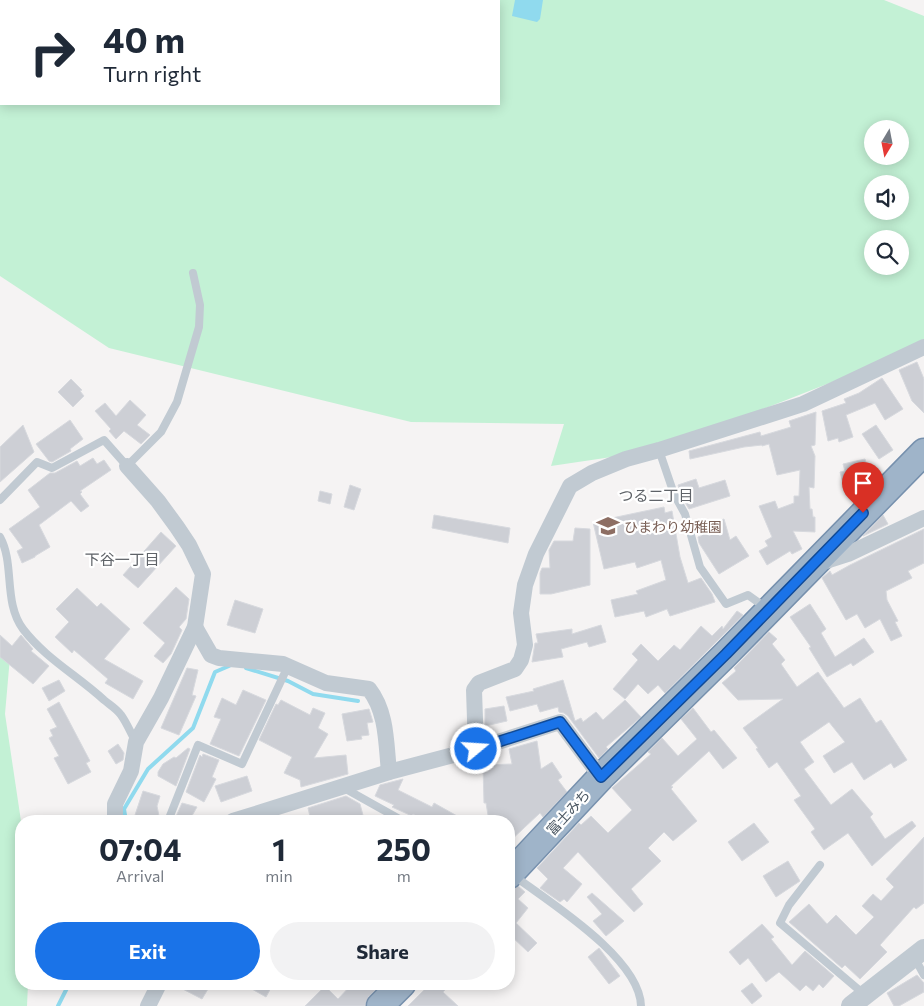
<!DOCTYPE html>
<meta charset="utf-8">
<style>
body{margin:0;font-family:Commissioner,"Noto Sans JP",sans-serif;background:#f2f2f3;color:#1f2937;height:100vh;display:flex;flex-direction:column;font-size:19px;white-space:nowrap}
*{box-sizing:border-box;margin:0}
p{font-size:16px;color:#747a83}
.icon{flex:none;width:28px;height:28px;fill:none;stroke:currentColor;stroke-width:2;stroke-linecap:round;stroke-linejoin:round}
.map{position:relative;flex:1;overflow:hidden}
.sheet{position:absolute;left:15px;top:815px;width:500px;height:175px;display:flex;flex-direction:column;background:#fff;border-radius:20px;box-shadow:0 2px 12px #0003}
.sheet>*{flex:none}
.guide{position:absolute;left:0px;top:0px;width:500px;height:105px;box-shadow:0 2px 12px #0003;background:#fff;color:#1f2937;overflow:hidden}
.needle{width:32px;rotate:190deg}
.controls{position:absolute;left:864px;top:120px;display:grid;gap:10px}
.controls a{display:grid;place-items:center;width:45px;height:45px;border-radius:50%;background:#fff;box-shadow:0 2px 12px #0003;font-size:25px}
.pin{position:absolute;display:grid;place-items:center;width:42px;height:42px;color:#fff;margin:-51px -21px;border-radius:50% 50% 50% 0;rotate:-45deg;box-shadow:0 0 5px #0007}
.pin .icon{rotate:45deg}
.me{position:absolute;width:55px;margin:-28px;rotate:72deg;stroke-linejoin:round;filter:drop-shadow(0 0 4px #0008)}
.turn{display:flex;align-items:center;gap:18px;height:105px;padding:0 20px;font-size:22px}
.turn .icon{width:65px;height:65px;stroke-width:2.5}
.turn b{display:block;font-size:35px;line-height:42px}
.eta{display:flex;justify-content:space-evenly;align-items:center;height:85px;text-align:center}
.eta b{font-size:30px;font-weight:700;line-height:35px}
.action{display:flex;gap:10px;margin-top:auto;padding:10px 20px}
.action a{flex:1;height:58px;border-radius:30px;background:#1a73e8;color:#fff;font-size:20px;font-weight:700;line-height:58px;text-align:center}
.action a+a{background:#f2f2f3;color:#1f2937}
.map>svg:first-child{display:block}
.green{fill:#c3f1d5;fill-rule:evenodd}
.water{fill:#90daee}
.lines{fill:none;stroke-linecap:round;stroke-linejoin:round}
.stream{stroke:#90daee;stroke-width:4}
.building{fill:#cdcfd5;stroke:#d7d9de}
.trunk-casing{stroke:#7690ad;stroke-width:29}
.service{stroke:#c1cad2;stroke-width:8}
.minor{stroke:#c1cad2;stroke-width:16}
.tertiary{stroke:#c1cad2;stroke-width:20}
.trunk{stroke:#9fb4c9;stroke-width:26}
.route-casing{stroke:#114b97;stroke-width:12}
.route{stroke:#1a73e8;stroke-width:9}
.labels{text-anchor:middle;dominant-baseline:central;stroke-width:4.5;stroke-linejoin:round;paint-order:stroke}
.education-label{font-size:14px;fill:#785e54;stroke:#fff;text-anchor:start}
.street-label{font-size:14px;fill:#4a5661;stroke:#fff}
.neighbourhood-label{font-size:15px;fill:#5f6368;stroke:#fff}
</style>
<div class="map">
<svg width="924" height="1006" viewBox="0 0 924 1006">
<rect width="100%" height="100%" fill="#f5f3f3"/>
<g class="green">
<path d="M0,0h884l40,16v330l-265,104 -108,16 13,-42 -153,-2 -302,-74 -109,-72zM1,1h498v103h-498zM872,129h28v27h-28zM872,184h28v27h-28zM872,239h28v27h-28z"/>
<polygon points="0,643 10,657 5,714 21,821 21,984 28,984 27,1006 0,1006"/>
</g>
<polygon class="water" points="515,0 543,0 540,19 537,22 512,16"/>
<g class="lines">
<g class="stream">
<polyline points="246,668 288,681 313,694 358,701"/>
<polyline points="126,821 124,809 148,769 193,728 215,672 229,666"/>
<polyline points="58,1006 69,984"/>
</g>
</g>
<g class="building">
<polygon points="917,362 924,379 924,413 912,401 899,370"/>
<polygon points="882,378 903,409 885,420 875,403 846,415 853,437 839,442 838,438 828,441 822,411 846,403 844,399 859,393"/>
<polygon points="71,379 82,390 80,391 84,396 73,407 58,392"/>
<polygon points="130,400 146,415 137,425 150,435 141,444 124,431 116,439 109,431 111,429 95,411 105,403 116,416"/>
<polygon points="816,412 815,445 811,446 815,456 814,488 809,487 810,509 812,509 813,517 815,517 815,532 793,531 802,549 792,554 790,551 767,565 759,551 768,546 765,541 772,537 759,506 775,501 778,509 794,503 794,496 799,496 800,470 777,475 769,444 762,446 762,445 744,447 690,459 689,451 760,432 761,436 791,427 789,421"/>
<polygon points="70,420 83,439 70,449 71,451 52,462 49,461 36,444"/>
<polygon points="23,425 34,452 0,482 0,447"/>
<polygon points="876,425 893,450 879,459 862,434"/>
<polygon points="93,458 97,464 104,460 111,470 80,491 82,492 80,494 89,506 81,512 71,501 39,525 50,547 35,556 35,557 22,563 17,551 23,548 9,529 40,507 28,490 50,473 55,473 77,461 80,466"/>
<polygon points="865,459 872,484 845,491 840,472 845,471 843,464"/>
<polygon points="696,479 699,488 725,480 730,496 689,509 681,496 678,485"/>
<polygon points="350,485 361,489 354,510 344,507"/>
<polygon points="320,491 332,494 330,504 318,501"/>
<polygon points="664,507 665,513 672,511 680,557 688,583 701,578 712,594 715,602 670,616 667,609 646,617 644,611 615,617 611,600 638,594 636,591 666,580 661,560 637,568 635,562 604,569 593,522"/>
<polygon points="434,515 510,528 508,543 432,528"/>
<polygon points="883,515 888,524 863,536"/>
<polygon points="724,519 730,540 736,536 749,556 719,574 699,543 698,537 701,536 698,527"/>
<polygon points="575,528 590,529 590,585 551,594 540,594 540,573 542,568 550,568 549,550 554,541 573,541"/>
<polygon points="924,529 924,563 908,571 912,578 886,591 887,600 898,621 895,622 902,636 891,641 880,619 865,628 857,614 846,620 822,578 830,571 832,575 850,565"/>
<polygon points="161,532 176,546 138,588 123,575"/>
<polygon points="176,587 189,599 186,619 179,627 182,630 171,654 163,663 154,656 165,643 143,623"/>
<polygon points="77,588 97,607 101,603 130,629 104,659 143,681 133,699 105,683 108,679 74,650 72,653 55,637 69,622 56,609"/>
<polygon points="235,600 263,609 255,633 227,625"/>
<polygon points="810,604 826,629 821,633 835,657 864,638 874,652 853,666 851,663 827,677 809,648 811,647 790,617"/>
<polygon points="737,611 743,615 665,693 658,685 648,694 638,684 625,699 613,689 638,660 632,654 641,644 658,661 674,645 680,650 701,626 712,636 722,626 723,629"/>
<polygon points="601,625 606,642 589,647 587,642 561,649 563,657 532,662 535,643 538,643 536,634 572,629 572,634"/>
<polygon points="769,632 777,639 772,644 785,660 781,664 797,687 818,672 844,708 860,698 876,723 881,720 907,760 894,768 891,763 864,780 852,762 834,773 823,756 845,742 829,722 800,742 814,762 804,769 831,805 852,789 873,814 870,817 885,839 912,821 916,826 872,866 848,833 824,850 811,832 815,829 794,800 801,796 777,762 769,768 756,749 758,748 743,728 783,699 738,700 722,683 736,671 734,668"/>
<polygon points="0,635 12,646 21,635 33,649 31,651 49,666 33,684 0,657"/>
<polygon points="187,668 198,670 192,695 196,696 179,735 161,728"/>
<polygon points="59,680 65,691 49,701 42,688"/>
<polygon points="563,680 575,721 581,718 583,722 596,712 603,720 625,700 641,717 606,747 608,749 599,758 568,716 564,713 559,712 558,707 540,712 537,704 510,711 506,697 534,691 533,689"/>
<polygon points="243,690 266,700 239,756 210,744 221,719 214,717 222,698 236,705"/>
<polygon points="281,700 310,715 313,708 325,713 318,728 328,734 314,758 346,755 348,774 301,787 300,780 284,773 292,757 259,740 276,704 278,705"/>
<polygon points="59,702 90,761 86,763 91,772 68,784 54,758 59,756 49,738 53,736 50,730 57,727 47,709"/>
<polygon points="504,706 507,721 485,726 485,709"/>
<polygon points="693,708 711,732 714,730 737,758 723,769 709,751 671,786 673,787 671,789 697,821 673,841 664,832 648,848 661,861 631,889 643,904 634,912 578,852 563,868 582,884 567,902 564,899 560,902 540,888 548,879 537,868 579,823 581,825 591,816 608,833 632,810 612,788 651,754 648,752 662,738 678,756 697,739 681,719"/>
<polygon points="369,709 373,722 367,723 369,735 361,736 362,739 347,741 342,714"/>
<polygon points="537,741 541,769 552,762 562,777 558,780 567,792 543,817 540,813 509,842 509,821 489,821 486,803 484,803 483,765 512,764 509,749"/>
<polygon points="118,744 124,753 123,760 116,764 108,751"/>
<polygon points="188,748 190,749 176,786 158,776 158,772 163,764 174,757 176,758"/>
<polygon points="203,754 219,760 212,777 216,779 204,802 186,792 200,755 202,757"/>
<polygon points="247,776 252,791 221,802 215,786"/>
<polygon points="403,779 398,790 432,807 434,803 466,821 425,821 413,814 412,816 392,807 394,805 375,796 380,785"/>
<polygon points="143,791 160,796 157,806 160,821 133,821"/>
<polygon points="346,796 360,804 364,819 353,821 311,821 308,808"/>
<polygon points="182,803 197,807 189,821 174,821"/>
<polygon points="754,823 769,842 742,861 728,842"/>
<polygon points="924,837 924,903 916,909 914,907 880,945 887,952 860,979 845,965 842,968 789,922 809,904 827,924 836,915 856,935 874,917 862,906 873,894 881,901 894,887 886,879"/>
<polygon points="788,861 800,881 776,897 763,876"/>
<polygon points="518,886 525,892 518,899 528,908 516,923 537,943 528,952 509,934 509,891"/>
<polygon points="592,893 624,921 606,936 593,921 602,914 587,897"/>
<polygon points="762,924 774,937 771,939 792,965 805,951 834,976 823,988 819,984 813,991 806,985 800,991 779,972 766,982 748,958 740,965 729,952"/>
<polygon points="599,948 620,976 609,984 588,957"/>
<polygon points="917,975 924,983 924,992 899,1006 894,1006 887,993"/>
<polygon points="752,983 762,996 752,1004 741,991"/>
<polygon points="173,984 211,984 202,999"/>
<polygon points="243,984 273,984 266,997"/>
<polygon points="352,984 381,984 369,996 365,1006 305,1006 325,986 338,999"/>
<polygon points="430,984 451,984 443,992 458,1006 408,1006"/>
</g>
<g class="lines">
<defs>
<g id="trunk">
<polyline points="509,875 601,777 726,654 924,452"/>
<polyline points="380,1006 402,984"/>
</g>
</defs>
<use href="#trunk" class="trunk-casing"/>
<g class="service">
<polyline points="659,450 674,494 685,514 700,567 726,604 748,595 766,608"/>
<polyline points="0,500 37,462 52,468 104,440 127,466 161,432 177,402 199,327 200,305 193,273"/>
<path d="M0,537c15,27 3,65 23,92 22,29 55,47 81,71 6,5 13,9 17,15 6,8 10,19 15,27"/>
<polyline points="344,788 403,821"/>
<polyline points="168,821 198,745 242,764 288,666"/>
<polyline points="820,865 789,905 780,923 865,995"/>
<path d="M513,875c36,27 127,83 128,131"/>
<polyline points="914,957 924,975"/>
</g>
<g class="minor">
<polyline points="820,563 848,554 924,518"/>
<path d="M195,627l16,28 8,3 64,6 43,19 43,6c18,23 17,54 20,83"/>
<polyline points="476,749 474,690 479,683 515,669 521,660 525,645 521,613 525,585 536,554 570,486 592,473 626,459 659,450 803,404 924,347"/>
<polyline points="115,821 115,804 131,771 136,742 161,698 195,627 203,574 189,545 177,527 158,501 127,466"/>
<polyline points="233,821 389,772 476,749 560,722 601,777"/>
<polyline points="148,1006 159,984"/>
</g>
<polyline class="tertiary" points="851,1006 924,949"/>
<use href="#trunk" class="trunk"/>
</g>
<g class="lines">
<defs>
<polyline id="route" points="476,749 560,722 601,777 726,654 863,513"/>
</defs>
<use href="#route" class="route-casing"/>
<use href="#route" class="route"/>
</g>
<defs>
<symbol id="school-bare" viewBox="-9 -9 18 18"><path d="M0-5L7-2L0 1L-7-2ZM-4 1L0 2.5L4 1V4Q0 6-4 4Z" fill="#8d6e63" stroke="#fff" stroke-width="2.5" paint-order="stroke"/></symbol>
</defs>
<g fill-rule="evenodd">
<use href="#school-bare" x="592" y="510" width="32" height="32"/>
</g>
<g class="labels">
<g class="education-label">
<text x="624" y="526">ひまわり幼稚園</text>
</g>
<g class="street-label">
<text transform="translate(568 812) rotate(-47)">富士みち</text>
</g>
<g class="neighbourhood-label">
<text x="656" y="495">つる二丁目</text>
<text x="122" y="559">下谷一丁目</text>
</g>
</g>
</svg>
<div class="controls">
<a><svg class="needle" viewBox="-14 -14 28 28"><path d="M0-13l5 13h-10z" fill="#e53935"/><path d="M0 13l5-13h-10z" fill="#747a83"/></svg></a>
<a><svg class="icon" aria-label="sound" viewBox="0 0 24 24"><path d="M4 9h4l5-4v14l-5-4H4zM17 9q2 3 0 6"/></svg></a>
<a><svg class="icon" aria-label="search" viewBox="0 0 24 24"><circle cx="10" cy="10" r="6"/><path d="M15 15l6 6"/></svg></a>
</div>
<div class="pin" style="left:863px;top:513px;background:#d93025"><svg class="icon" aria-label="arrive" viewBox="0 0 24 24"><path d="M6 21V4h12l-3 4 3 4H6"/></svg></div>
<svg class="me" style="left:476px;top:749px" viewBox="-20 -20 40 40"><circle r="17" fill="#1a73e8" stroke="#fff" stroke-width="3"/><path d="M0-11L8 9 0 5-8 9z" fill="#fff"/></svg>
<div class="guide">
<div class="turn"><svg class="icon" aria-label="right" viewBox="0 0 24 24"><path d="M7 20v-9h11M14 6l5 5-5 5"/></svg><div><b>40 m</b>Turn right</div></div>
</div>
<section class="sheet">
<div class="eta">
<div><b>07:04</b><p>Arrival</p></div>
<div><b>1</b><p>min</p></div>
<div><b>250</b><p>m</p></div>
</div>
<div class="action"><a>Exit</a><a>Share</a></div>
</section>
</div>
